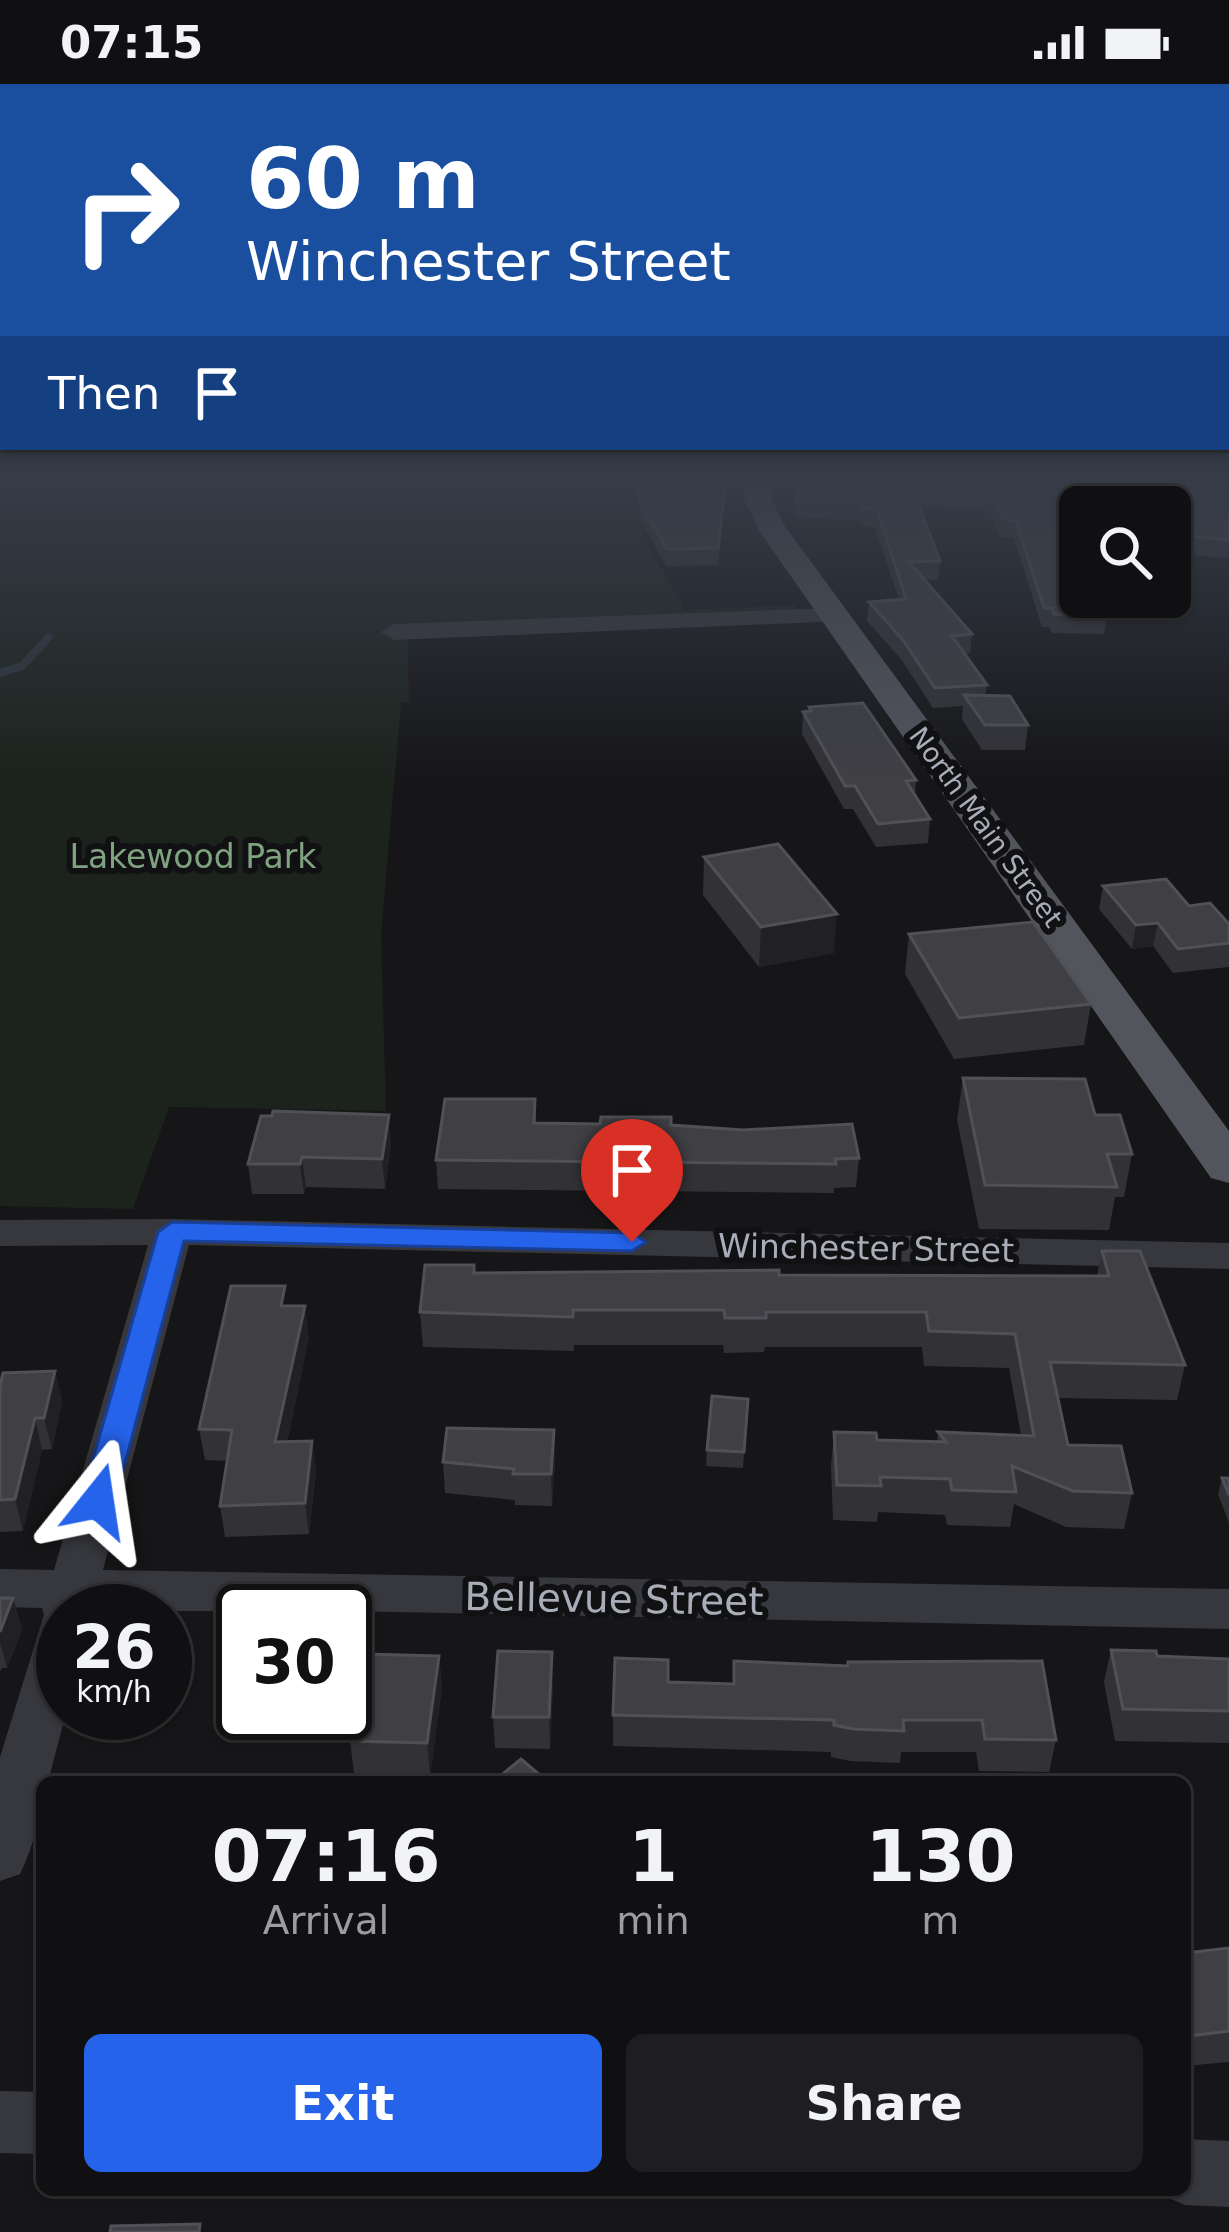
<!DOCTYPE html>
<style>
body{margin:0;font-family:"DejaVu Sans",sans-serif;background:#1e1e20;color:#f1f3f6;height:100vh;display:flex;flex-direction:column;font-size:45px;white-space:nowrap}
*{box-sizing:border-box;margin:0}
p{font-size:39px;color:#9c9d9f}
.icon{flex:none;width:66px;height:66px;fill:none;stroke:currentColor;stroke-width:2;stroke-linecap:round;stroke-linejoin:round}
.map{position:relative;flex:1;overflow:hidden}
.sheet{position:absolute;left:36px;top:1692px;width:1155px;height:420px;display:flex;flex-direction:column;background:#101012;border-radius:18px;box-shadow:0 3px 9px #0004,0 0 0 3px #303032}
.sheet>*{flex:none}
.banner{position:absolute;left:0px;top:0px;width:1230px;height:366px;box-shadow:0 3px 9px #0004,0 0 0 3px #303032;background:#1a4fa0;color:#fff;overflow:hidden}
.buttons{position:absolute;left:1059px;top:402px;display:grid;gap:24px}
.buttons a{display:grid;place-items:center;width:132px;height:132px;border-radius:18px;background:#101012;box-shadow:0 3px 9px #0004,0 0 0 3px #303032;font-size:60px}
.speed{position:absolute;left:36px;top:1500px;display:flex;gap:24px;font-size:60px;font-weight:700;text-align:center}
.speed>*{display:grid;place-content:center;width:156px;height:156px;border-radius:50%;background:#101012;box-shadow:0 3px 9px #0004,0 0 0 3px #303032;line-height:1}
.speed small{font-size:30px;font-weight:400}
.speed .limit{border:6px solid #111;border-radius:18px;background:#fff;color:#111}
.pin{position:absolute;display:grid;place-items:center;width:102px;height:102px;color:#fff;margin:-123px -51px;border-radius:50% 50% 50% 0;rotate:-45deg;box-shadow:0 0 12px #0007}
.pin .icon{rotate:45deg}
.me{position:absolute;width:132px;margin:-66px;rotate:15deg;stroke-linejoin:round;filter:drop-shadow(0 0 9px #0008)}
.turn{display:flex;align-items:center;gap:42px;height:252px;padding:0 48px;font-size:54px}
.turn .icon{width:156px;height:156px;stroke-width:2.5}
.turn b{display:block;font-size:84px;line-height:102px}
.then{display:flex;align-items:center;height:114px;padding:0 48px;background:#0003;gap:24px;font-size:45px}
.eta{display:flex;justify-content:space-evenly;align-items:center;height:204px;text-align:center}
.eta b{font-size:72px;font-weight:800;line-height:84px}
.cta{display:flex;gap:24px;margin-top:auto;padding:24px 48px}
.cta a{flex:1;height:138px;border-radius:18px;background:#2563eb;color:#fff;font-size:48px;font-weight:800;line-height:138px;text-align:center}
.cta a+a{background:#1e1e20;color:#f1f3f6}
.status{display:flex;justify-content:space-between;align-items:center;height:84px;padding:0 60px;background:#101012;direction:ltr}
.status svg{height:33px;fill:currentColor}
.map>svg:first-child{display:block}
.green{fill:#1c231d}
.lines{fill:none;stroke-linecap:round;stroke-linejoin:round}
.stream{stroke:#2c353c;stroke-width:8}
.minor{fill:#37383d;fill-rule:evenodd}
.major{fill:#53555c;fill-rule:evenodd}
.wall{fill:#323236}
.shaded-wall{fill:#212124}
.building{fill:#3f3f44;stroke:#4f5156;stroke-width:3}
.route{fill:#2563eb;stroke:#184099;stroke-width:3}
.labels{text-anchor:middle;dominant-baseline:central;stroke-width:12;stroke-linejoin:round;paint-order:stroke}
.far-street-label{font-size:27px;fill:#a8adb8;stroke:#111113}
.park-label{font-size:33px;fill:#7fa381;stroke:#111113}
.street-label{font-size:33px;fill:#a8adb8;stroke:#111113}
.near-street-label{font-size:39px;fill:#a8adb8;stroke:#111113}
</style>
<div class="status"><b>07:15</b><svg viewBox="0 0 49 12"><path d="M0 12V9h3v3zM5 12V6h3v6zM10 12V3h3v9zM15 12V0h3v12zM26 1h20v11H26zM47 4h2v5h-2z"/></svg></div>
<div class="map">
<svg width="1229" height="2148" viewBox="0 0 1229 2148">
<rect width="100%" height="100%" fill="#161618"/>
<polygon class="green" points="0,397 634,397 638,444 685,526 795,521 800,529 414,542 408,557 409,618 401,619 381,851 386,1027 169,1023 133,1125 0,1122"/>
<g class="lines">
<polyline class="stream" points="0,589 22,582 49,553"/>
<g class="minor">
<polygon points="834,524 847,532 843,537 394,556 381,548 394,540"/>
<path d="M172,1135l1057,24v26l-1040,-24 -86,325 1126,19v40l-884,-18h-282l3,102 -18,69h-6c0,32 -8,63 -22,92l-20,7v-124l44,-142 -2,-7 -42,-1v-38l54,1 94,-325 -148,1v-26z"/>
<polygon points="0,2007 42,2008 42,2070 0,2069"/>
<polygon points="1185,2055 1229,2057 1229,2123 1185,2121 1162,2111 1160,2106 1185,2106"/>
</g>
<polygon class="major" points="743,397 771,397 772,415 784,441 1229,1047 1229,1099 1211,1094 760,448 744,415"/>
</g>
<g class="wall">
<polygon points="639,397 727,397 718,481 666,482 639,433"/>
<polygon points="797,397 1229,397 1229,474 1192,471 1193,465 1170,465 1170,423 1080,423 1080,513 1107,531 1104,550 1052,549 1049,543 1042,543 1014,454 1000,453 989,427 919,422 940,477 938,496 924,496 972,550 970,569 965,570 987,601 985,611 1028,641 1025,666 982,666 962,635 963,622 933,624 901,575 867,537 869,518 899,516 875,443 861,441 861,437 795,433"/>
<polygon points="809,623 916,696 915,711 930,735 928,759 876,763 853,725 844,725 802,650 803,628 808,628"/>
<polygon points="704,773 834,869 759,883 703,811"/>
<polygon points="1103,802 1189,822 1229,840 1229,883 1173,889 1153,862 1132,865 1099,825"/>
<polygon points="909,850 1091,920 1084,961 954,975 905,890"/>
<polygon points="963,994 1095,1031 1132,1070 1124,1113 1115,1113 1109,1146 979,1145 957,1036"/>
<polygon points="535,1015 536,1039 671,1041 859,1074 856,1103 834,1104 834,1109 438,1105 436,1076"/>
<polygon points="391,1060 385,1105 306,1103 304,1110 252,1110 248,1080"/>
<polygon points="1102,1167 1185,1281 1177,1316 1058,1314 1068,1361 1132,1409 1124,1445 1066,1443 1014,1420 1010,1443 947,1441 945,1431 878,1428 877,1438 833,1436 831,1383 834,1348 877,1356 937,1358 938,1348 1021,1351 1009,1284 924,1282 922,1263 765,1263 764,1268 724,1269 723,1261 574,1261 574,1267 423,1263 420,1228 475,1189 1097,1192"/>
<polygon points="288,1222 309,1253 287,1358 312,1357 316,1388 309,1450 225,1453 220,1422 227,1377 205,1376 199,1345"/>
<polygon points="55,1287 62,1318 52,1365 42,1366 23,1447 0,1448 0,1302"/>
<polygon points="748,1315 743,1384 706,1382 707,1366"/>
<polygon points="554,1346 555,1377 552,1422 515,1421 515,1416 445,1409 443,1378"/>
<polygon points="1222,1394 1229,1394 1229,1439 1218,1410"/>
<polygon points="0,1514 13,1514 22,1546 7,1584 2,1584 0,1588"/>
<polygon points="1111,1566 1157,1572 1229,1575 1229,1659 1115,1657 1104,1598"/>
<polygon points="439,1572 442,1604 430,1691 354,1689 350,1657"/>
<polygon points="734,1577 848,1582 1056,1656 1049,1688 979,1687 976,1668 901,1668 900,1679 850,1677 831,1673 831,1668 613,1662 613,1631 668,1598 733,1600"/>
<polygon points="553,1600 550,1665 495,1664 493,1633"/>
<polygon points="1229,1864 1229,1978 1185,1982 1185,1869"/>
</g>
<g class="shaded-wall">
<polygon points="837,830 834,869 759,883 761,843"/>
<polygon points="1158,839 1153,862 1132,865 1136,841"/>
<polygon points="389,1031 391,1060 385,1105 382,1075"/>
<polygon points="302,1073 306,1103 304,1110 300,1080"/>
<polygon points="305,1222 309,1253 280,1389 275,1358"/>
<polygon points="55,1287 62,1318 52,1365 44,1334"/>
<polygon points="35,1334 42,1366 23,1447 15,1415"/>
<polygon points="554,1346 555,1377 552,1422 551,1390"/>
<polygon points="312,1357 316,1388 309,1450 305,1419"/>
<polygon points="13,1514 22,1546 7,1584 0,1558 0,1548"/>
<polygon points="552,1568 553,1600 550,1665 549,1633"/>
<polygon points="439,1572 442,1604 430,1691 427,1659"/>
</g>
<g class="building">
<polygon points="639,397 726,397 718,464 667,465 639,417"/>
<polygon points="797,397 1229,397 1229,456 1196,453 1196,448 1170,447 1170,423 1080,423 1080,513 1099,513 1107,531 1054,530 1052,524 1044,524 1016,437 1002,435 991,410 912,404 940,477 909,478 972,550 952,552 987,601 935,604 903,556 869,518 906,515 877,425 862,424 864,420 796,416"/>
<polygon points="964,611 1010,612 1028,641 985,641"/>
<polygon points="863,619 916,696 906,697 930,735 878,740 855,702 845,702 803,628 811,627 809,623"/>
<polygon points="778,760 837,830 761,843 704,773"/>
<polygon points="1166,795 1189,822 1210,819 1229,840 1229,859 1178,865 1158,839 1136,841 1103,802"/>
<polygon points="1033,838 1091,920 959,934 909,850"/>
<polygon points="963,994 1085,995 1095,1031 1120,1031 1132,1070 1107,1070 1117,1103 985,1101"/>
<polygon points="445,1015 535,1015 534,1039 600,1040 601,1033 671,1033 671,1041 743,1046 852,1040 859,1074 835,1075 836,1080 436,1076"/>
<polygon points="273,1027 389,1031 382,1075 302,1073 300,1080 248,1080 261,1032 272,1032"/>
<polygon points="1102,1167 1140,1167 1185,1281 1050,1278 1068,1361 1121,1362 1132,1409 1073,1407 1012,1382 1016,1408 952,1406 950,1395 880,1393 881,1402 837,1401 834,1348 876,1349 877,1356 946,1358 938,1348 1034,1352 1015,1250 929,1247 926,1228 766,1228 766,1234 725,1234 724,1226 573,1226 573,1233 420,1228 425,1181 474,1181 474,1189 779,1186 779,1191 1109,1192"/>
<polygon points="231,1202 285,1202 281,1222 305,1222 275,1358 312,1357 305,1419 220,1422 232,1346 199,1345"/>
<polygon points="55,1287 44,1334 35,1334 15,1415 0,1416 0,1302 3,1289"/>
<polygon points="712,1312 748,1315 744,1368 707,1366"/>
<polygon points="447,1344 554,1346 551,1390 513,1390 514,1385 443,1378"/>
<polygon points="1222,1394 1229,1394 1229,1411"/>
<polygon points="0,1514 13,1514 0,1548"/>
<polygon points="1111,1566 1156,1567 1157,1572 1229,1575 1229,1627 1123,1625"/>
<polygon points="498,1567 552,1568 549,1633 493,1633"/>
<polygon points="364,1570 439,1572 427,1659 350,1657"/>
<polygon points="615,1574 668,1576 668,1598 734,1600 734,1577 848,1582 848,1578 1042,1577 1056,1656 985,1655 982,1636 903,1636 904,1647 853,1645 834,1641 834,1636 613,1631"/>
<polygon points="521,1675 548,1698 493,1698"/>
<polygon points="1229,1864 1229,1947 1189,1952 1185,1940 1185,1869"/>
<polygon points="200,2140 199,2148 110,2148 111,2142"/>
</g>
<linearGradient id="sky" x2="0" y2="1"><stop stop-color="#0c0c0d"/><stop offset="0.57" stop-color="#363c48"/><stop offset="1" stop-color="#363c48" stop-opacity="0"/></linearGradient>
<rect width="1229" height="698" fill="url(#sky)"/>
<polygon class="route" points="172,1138 632,1149 646,1158 632,1167 184,1157 115,1417 110,1425 98,1429 86,1425 81,1417 158,1148"/>
<g class="labels">
<g class="far-street-label">
<text transform="translate(986 743) rotate(54)">North Main Street</text>
</g>
<g class="park-label">
<text x="193" y="772">Lakewood Park</text>
</g>
<g class="street-label">
<text transform="translate(866 1164) rotate(1)">Winchester Street</text>
</g>
<g class="near-street-label">
<text transform="translate(614 1515) rotate(1)">Bellevue Street</text>
</g>
</g>
</svg>
<div class="buttons">
<a><svg class="icon" aria-label="search" viewBox="0 0 24 24"><circle cx="10" cy="10" r="6"/><path d="M15 15l6 6"/></svg></a>
</div>
<div class="speed"><div>26<small>km/h</small></div><div class="limit">30</div></div>
<div class="pin" style="left:632px;top:1158px;background:#d93025"><svg class="icon" aria-label="arrive" viewBox="0 0 24 24"><path d="M6 21V4h12l-3 4 3 4H6"/></svg></div>
<svg class="me" style="left:98px;top:1417px" viewBox="-20 -20 40 40"><path d="M0-17L14 15 0 8-14 15z" fill="#2563eb" stroke="#fff" stroke-width="4"/></svg>
<div class="banner">
<div class="turn"><svg class="icon" aria-label="right" viewBox="0 0 24 24"><path d="M7 20v-9h11M14 6l5 5-5 5"/></svg><div><b>60 m</b>Winchester Street</div></div>
<div class="then">Then<svg class="icon" aria-label="arrive" viewBox="0 0 24 24"><path d="M6 21V4h12l-3 4 3 4H6"/></svg></div>
</div>
<section class="sheet">
<div class="eta">
<div><b>07:16</b><p>Arrival</p></div>
<div><b>1</b><p>min</p></div>
<div><b>130</b><p>m</p></div>
</div>
<div class="cta"><a>Exit</a><a>Share</a></div>
</section>
</div>
